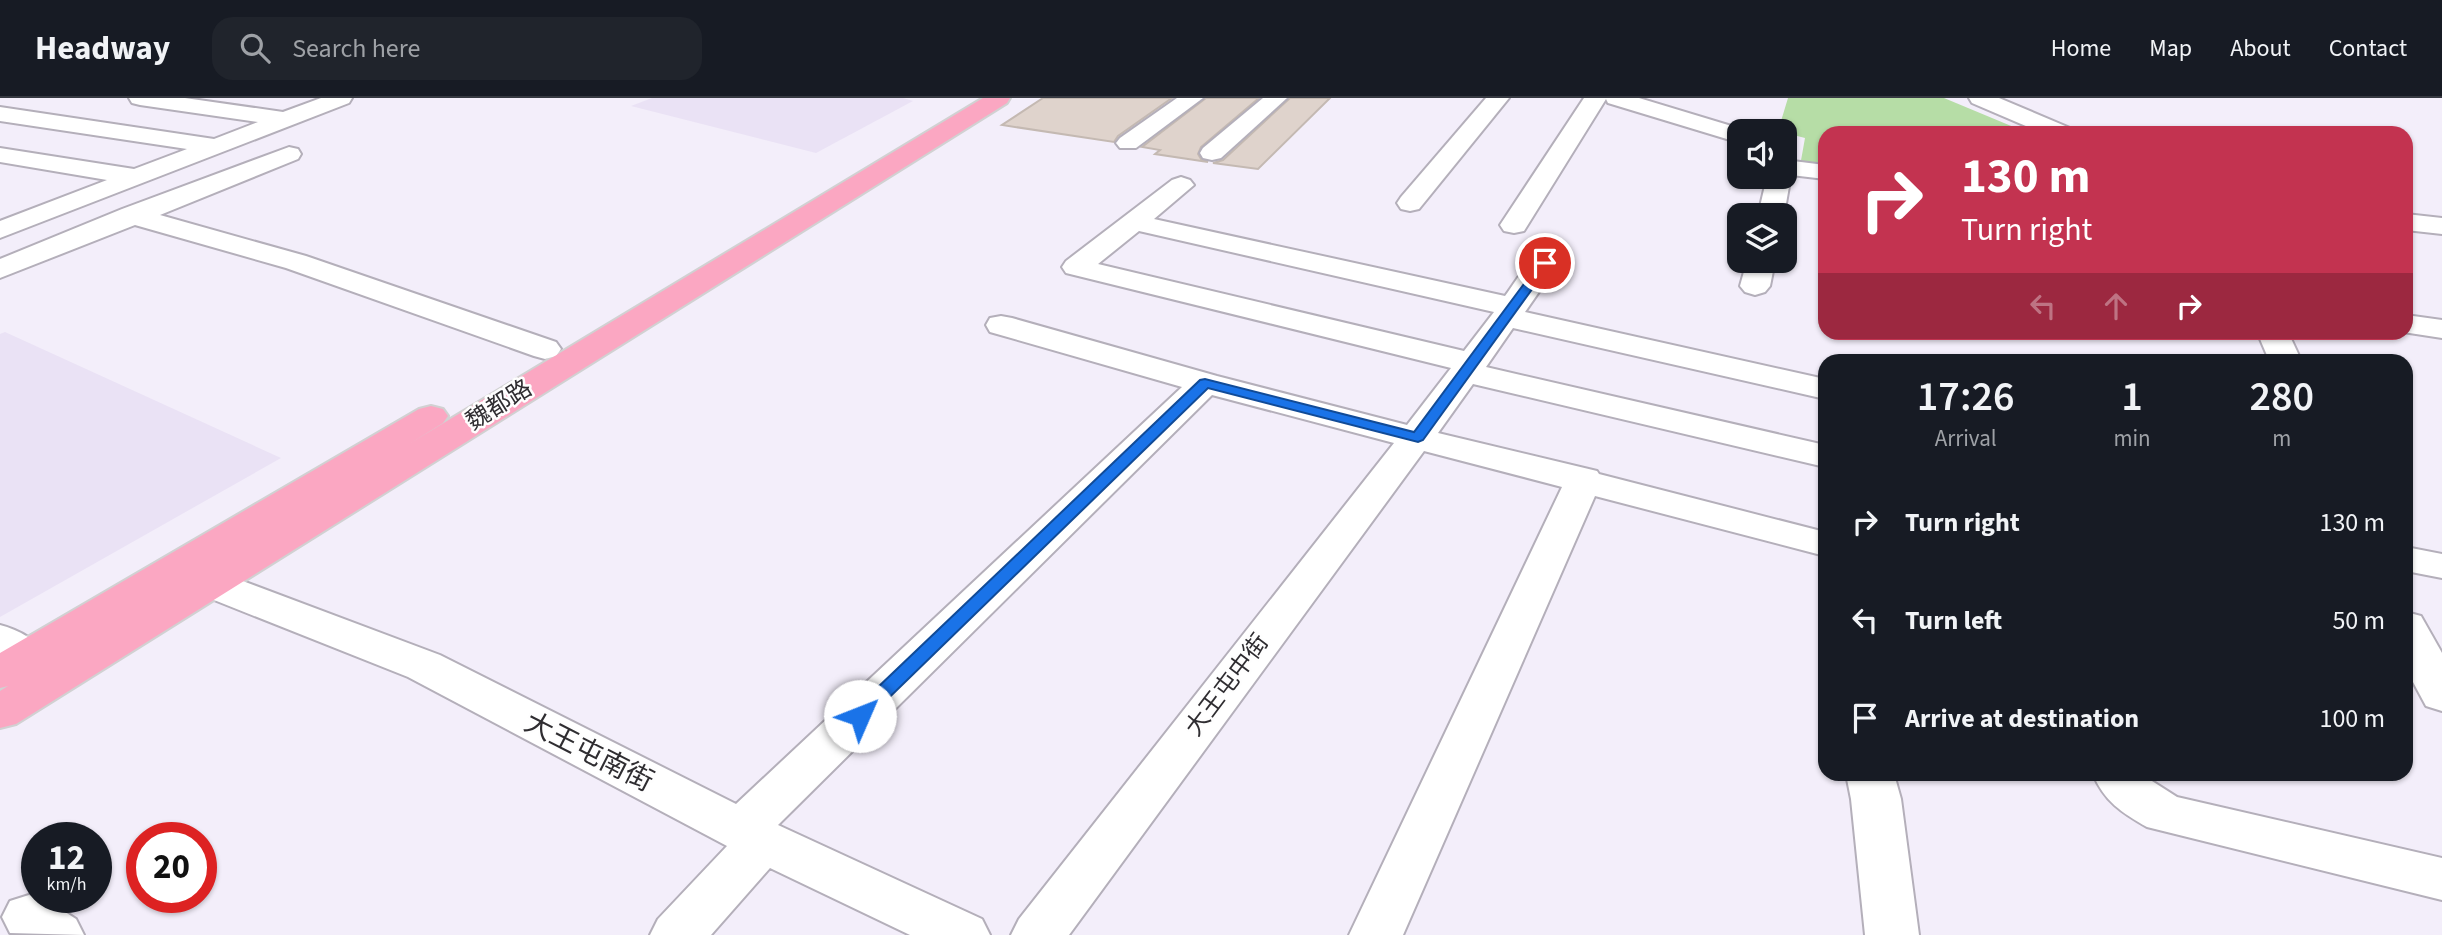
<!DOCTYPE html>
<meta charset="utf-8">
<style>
body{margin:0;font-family:"Source Sans 3","Noto Sans SC",sans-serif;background:#20242c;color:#f1f3f6;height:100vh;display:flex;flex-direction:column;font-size:26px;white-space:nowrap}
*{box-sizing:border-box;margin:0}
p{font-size:23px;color:#9ea1a6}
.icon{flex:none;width:38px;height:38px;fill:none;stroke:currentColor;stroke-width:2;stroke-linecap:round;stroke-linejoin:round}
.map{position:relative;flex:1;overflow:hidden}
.drawer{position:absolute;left:1818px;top:256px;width:595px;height:427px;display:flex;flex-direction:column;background:#171b24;border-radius:21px;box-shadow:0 2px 5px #0004}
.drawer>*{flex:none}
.banner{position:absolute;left:1818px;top:28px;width:595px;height:214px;border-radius:21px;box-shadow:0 2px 5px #0004;background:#c33350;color:#fff;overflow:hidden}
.controls{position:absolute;left:1727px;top:21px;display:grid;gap:14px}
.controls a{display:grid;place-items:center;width:70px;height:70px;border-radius:14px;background:#171b24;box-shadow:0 2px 5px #0004;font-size:35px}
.speed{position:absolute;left:21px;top:724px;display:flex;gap:14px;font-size:35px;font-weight:700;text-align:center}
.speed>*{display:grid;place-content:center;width:91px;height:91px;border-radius:50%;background:#171b24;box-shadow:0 2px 5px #0004;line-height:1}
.speed small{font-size:18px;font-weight:400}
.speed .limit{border:10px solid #d22;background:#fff;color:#111}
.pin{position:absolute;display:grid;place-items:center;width:60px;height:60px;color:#fff;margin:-30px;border:4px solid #fff;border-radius:50%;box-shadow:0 2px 7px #0007}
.me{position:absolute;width:77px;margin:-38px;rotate:46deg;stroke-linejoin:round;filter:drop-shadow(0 0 5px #0008)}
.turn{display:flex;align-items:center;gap:24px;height:147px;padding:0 28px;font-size:32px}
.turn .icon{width:91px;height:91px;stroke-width:2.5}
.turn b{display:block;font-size:49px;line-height:60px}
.lanes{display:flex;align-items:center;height:66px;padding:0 28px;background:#0003;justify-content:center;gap:35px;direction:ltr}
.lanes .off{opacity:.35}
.eta{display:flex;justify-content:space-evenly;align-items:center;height:119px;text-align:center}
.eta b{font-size:42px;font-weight:600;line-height:49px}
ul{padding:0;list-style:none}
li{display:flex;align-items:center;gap:21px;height:98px;padding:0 28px}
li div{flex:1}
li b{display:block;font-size:26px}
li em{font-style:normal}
header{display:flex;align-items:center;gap:42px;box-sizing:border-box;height:98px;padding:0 35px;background:#171b24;border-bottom:2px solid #363941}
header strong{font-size:33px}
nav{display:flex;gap:38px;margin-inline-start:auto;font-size:24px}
.search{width:490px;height:63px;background:#20242c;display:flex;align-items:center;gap:18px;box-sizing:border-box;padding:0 24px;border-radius:21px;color:#9ea1a6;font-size:26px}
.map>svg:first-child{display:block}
.built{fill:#eae2f5}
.green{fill:#b6dda6}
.building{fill:#dfd3cc;stroke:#c4b9b2;stroke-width:2}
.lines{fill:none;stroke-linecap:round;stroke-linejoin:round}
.minor-casing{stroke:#b4afba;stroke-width:4}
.major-casing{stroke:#d1d1d2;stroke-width:4}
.minor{fill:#fff;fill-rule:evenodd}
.major{fill:#fba7c2;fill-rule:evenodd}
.route{fill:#1a73e8;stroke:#114b97;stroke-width:2}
.labels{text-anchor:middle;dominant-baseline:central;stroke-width:5;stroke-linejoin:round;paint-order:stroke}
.street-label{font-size:24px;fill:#2f2d31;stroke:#fefefe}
.near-street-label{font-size:28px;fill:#2f2d31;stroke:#fefefe}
</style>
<header>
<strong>Headway</strong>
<div class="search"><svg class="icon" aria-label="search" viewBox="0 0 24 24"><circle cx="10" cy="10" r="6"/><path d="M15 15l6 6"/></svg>Search here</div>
<nav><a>Home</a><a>Map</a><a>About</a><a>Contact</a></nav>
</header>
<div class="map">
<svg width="2442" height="837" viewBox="0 0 2442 837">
<rect width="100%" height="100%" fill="#f3eefa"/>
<g class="built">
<polygon points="652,0 903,0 913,3 816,55 631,8"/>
<polygon points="5,234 281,360 0,519 0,236"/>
</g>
<polygon class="green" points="1788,0 1944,0 2028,35 1825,35 1825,71 1800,68 1805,40 1778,33"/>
<g class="building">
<polygon points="1043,0 1172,0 1118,38 1114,44 1002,27"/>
<polygon points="1206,0 1259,0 1201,49 1198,56 1201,61 1208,64 1155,56 1160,52 1142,49"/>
<polygon points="1290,0 1330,0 1258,71 1213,65 1223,62"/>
</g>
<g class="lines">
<defs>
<g id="minor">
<polygon points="129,0 185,0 283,14 321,0 352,0 349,5 0,140 0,123 107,82 0,64 0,50 134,71 187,51 0,23 0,9 214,41 258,24 140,7 132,5"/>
<polygon points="1177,0 1203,0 1136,50 1120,50 1116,45 1120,40"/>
<polygon points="1263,0 1287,0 1221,60 1212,62 1203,60 1200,55 1203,50"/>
<polygon points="1486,0 1509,0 1419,111 1410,113 1401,111 1397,105 1401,99"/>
<polygon points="1584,0 1639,0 1748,33 1740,33 1740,45 1608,5 1606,1 1524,133 1514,135 1504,133 1500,127"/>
<polygon points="1969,0 1999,0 2070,30 2074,35 2042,35 1972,5"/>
<polygon points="289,49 298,51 301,56 298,61 160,117 306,158 556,244 561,251 556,258 545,261 534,258 286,170 135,127 0,180 0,161 122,111"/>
<polygon points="1785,62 1825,67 1825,81 1791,77 1784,117 1758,117 1767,79 1785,79"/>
<path d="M1181,79l9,3 4,5 -40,34 351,77c14,-18 25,-45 50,-39l4,6 -34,49 300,67v20l-312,-71 -27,39 339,78v22l-352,-83 -35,49 159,38 2,3 226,58v24l-230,-60 -192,439h-54l213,-448 -138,-36 -355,484h-58l8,-16 375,-476 -182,-48 -434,430 204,94 8,16h-80l-140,-67 -59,67h-61l8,-16 69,-73 -319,-169 -214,-85 -6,-9 6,-9 15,-4 15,4 216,81 296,149 446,-417 -192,-55 -4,-7 4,-7 11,-2 11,2 205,58 190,49 44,-57 -385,-95 -4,-6 4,-6 106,-81zM1139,133l355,81 -30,39 -366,-87z"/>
<polygon points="2406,116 2442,120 2442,136 2406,132"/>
<polygon points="1747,163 1775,163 1770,188 1765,194 1755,197 1745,194 1740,188"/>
<polygon points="2406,217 2442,222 2442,240 2403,234 2406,234"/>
<polygon points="2257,234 2288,234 2301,262 2269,262"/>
<polygon points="2406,449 2442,456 2442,480 2406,473"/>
<polygon points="2406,514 2421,518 2442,555 2442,613 2426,608 2406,571"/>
<path d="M0,527c19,5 37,15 48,32l-6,10c-18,5 -27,3 -42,-7z"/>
<polygon points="1846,676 1894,676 1901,701 1919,837 1865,837 1851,701"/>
<path d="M2093,676h48l36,23 265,61v42l-295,-73c-25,-14 -43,-26 -54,-53z"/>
<polygon points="29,797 48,803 76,821 84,837 10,835 2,819 10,803"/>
</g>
<polygon id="major" points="983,0 1010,0 1007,5 16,626 0,630 0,593 8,588 0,590 0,555 419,311 431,308 443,311 448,318 443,325 409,346"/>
</defs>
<use href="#minor" class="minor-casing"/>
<use href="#major" class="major-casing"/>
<use href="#minor" class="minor"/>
<use href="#major" class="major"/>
</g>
<polygon class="route" points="1545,161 1551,165 1423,342 1418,344 1208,290 866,622 853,622 850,618 853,613 1200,282 1205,281 1414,334 1541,163"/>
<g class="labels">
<g class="street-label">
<text transform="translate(499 307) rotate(-32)">魏都路</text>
<text transform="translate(1227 587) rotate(-53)">大王屯中街</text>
</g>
<g class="near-street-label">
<text transform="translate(589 654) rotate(27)">大王屯南街</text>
</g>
</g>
</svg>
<div class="controls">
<a><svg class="icon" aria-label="sound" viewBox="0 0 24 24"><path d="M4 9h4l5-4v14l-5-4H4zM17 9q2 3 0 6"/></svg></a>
<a><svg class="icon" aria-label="layers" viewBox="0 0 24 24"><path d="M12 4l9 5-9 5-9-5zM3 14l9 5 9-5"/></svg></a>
</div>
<div class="speed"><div>12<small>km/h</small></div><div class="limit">20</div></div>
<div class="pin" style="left:1545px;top:165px;background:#d93025"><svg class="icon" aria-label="arrive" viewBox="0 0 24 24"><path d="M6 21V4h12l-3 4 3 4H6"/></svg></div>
<svg class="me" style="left:860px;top:618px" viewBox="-20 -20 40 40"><circle r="19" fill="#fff"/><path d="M0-13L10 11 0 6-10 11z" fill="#1a73e8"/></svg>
<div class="banner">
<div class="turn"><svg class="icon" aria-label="right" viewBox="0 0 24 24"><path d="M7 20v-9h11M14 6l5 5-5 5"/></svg><div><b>130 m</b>Turn right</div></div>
<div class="lanes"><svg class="icon off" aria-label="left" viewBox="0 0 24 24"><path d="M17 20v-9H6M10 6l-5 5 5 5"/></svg><svg class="icon off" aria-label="ahead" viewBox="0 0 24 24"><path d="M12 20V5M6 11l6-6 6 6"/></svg><svg class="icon" aria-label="right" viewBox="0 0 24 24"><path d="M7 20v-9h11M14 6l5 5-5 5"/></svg></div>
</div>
<section class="drawer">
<div class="eta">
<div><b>17:26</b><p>Arrival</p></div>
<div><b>1</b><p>min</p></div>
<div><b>280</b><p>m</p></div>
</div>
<ul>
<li><svg class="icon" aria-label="right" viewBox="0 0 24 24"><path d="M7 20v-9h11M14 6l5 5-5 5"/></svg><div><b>Turn right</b></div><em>130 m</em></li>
<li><svg class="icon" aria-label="left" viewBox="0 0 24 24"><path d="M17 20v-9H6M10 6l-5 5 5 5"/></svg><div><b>Turn left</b></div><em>50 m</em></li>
<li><svg class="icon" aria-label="arrive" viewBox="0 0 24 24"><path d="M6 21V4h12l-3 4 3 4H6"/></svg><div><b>Arrive at destination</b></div><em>100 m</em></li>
</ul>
</section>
</div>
